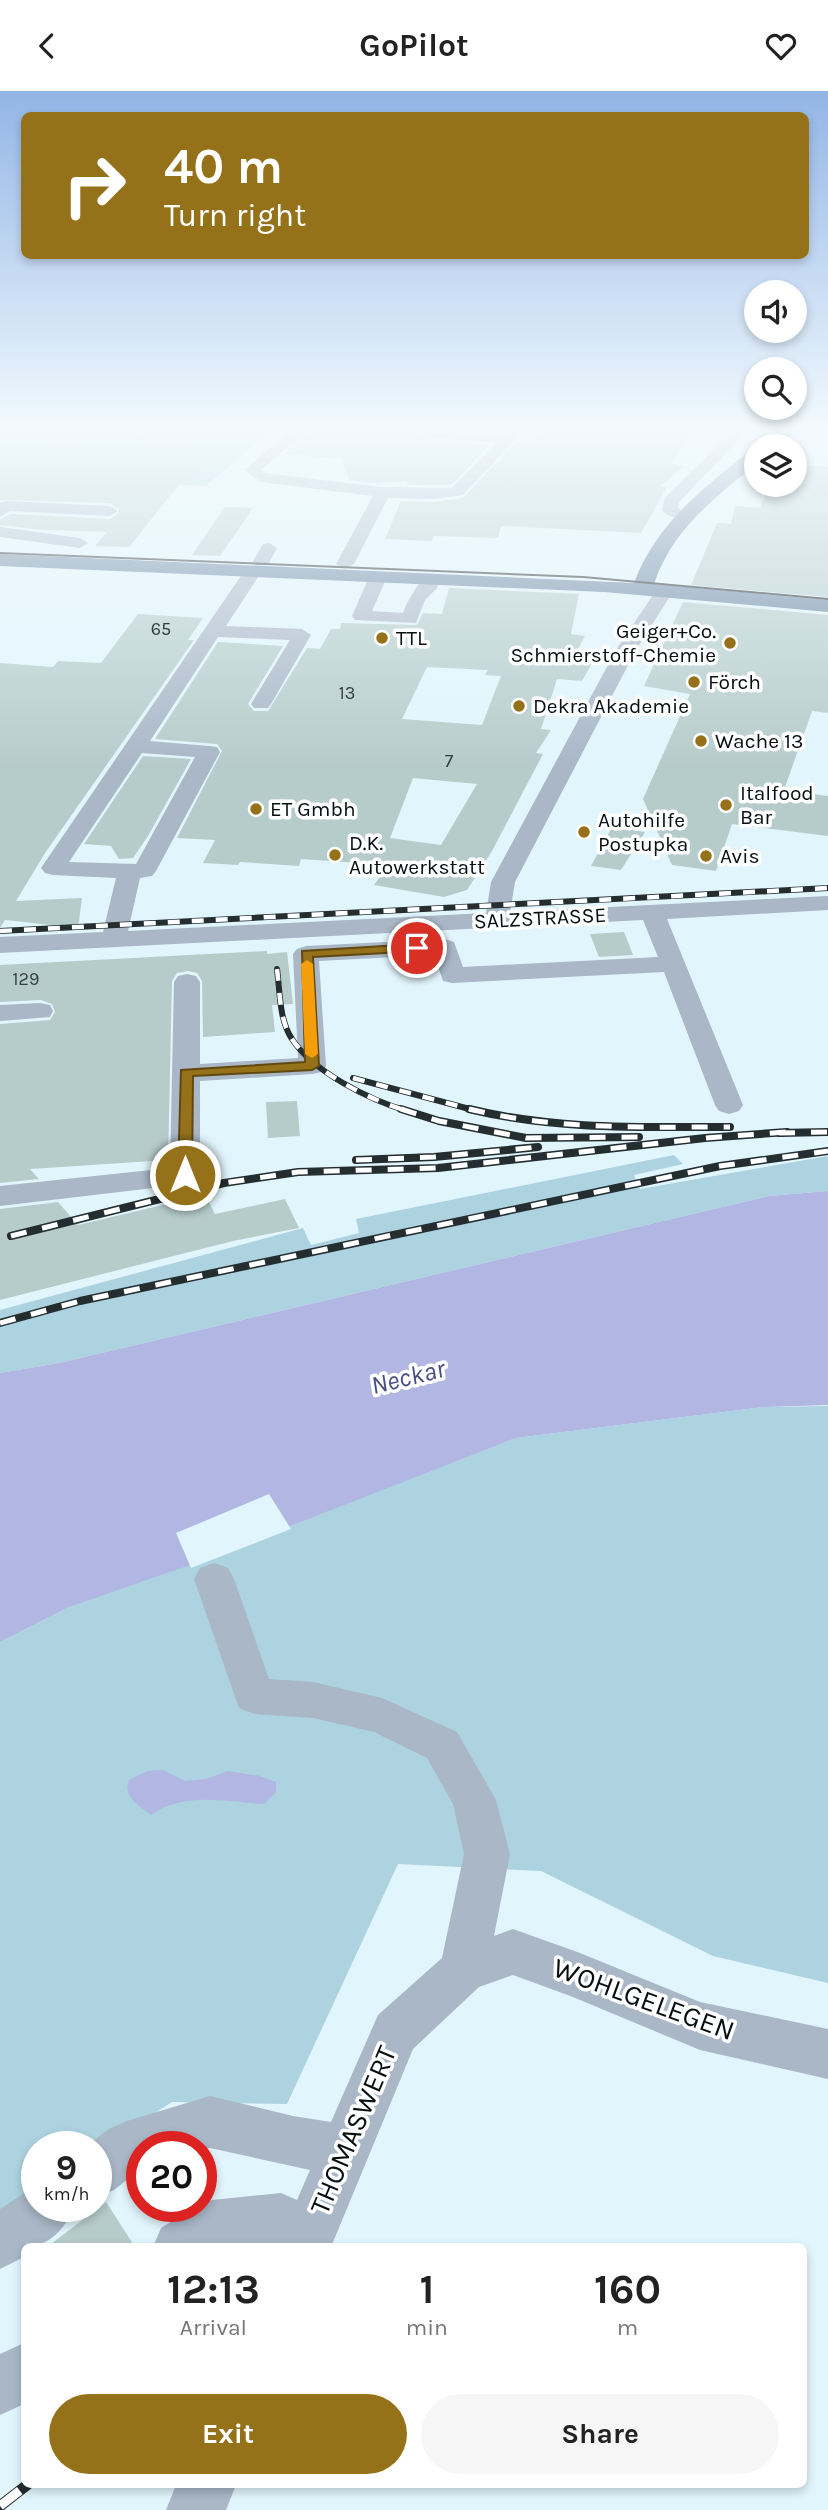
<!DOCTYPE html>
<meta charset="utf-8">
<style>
body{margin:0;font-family:Karla,sans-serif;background:#f6f6f6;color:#222;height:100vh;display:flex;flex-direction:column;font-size:26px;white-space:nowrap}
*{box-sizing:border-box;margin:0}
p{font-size:23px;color:#767676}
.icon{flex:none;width:38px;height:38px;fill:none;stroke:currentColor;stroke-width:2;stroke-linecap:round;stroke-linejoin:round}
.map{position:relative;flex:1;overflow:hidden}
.details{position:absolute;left:21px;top:2152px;width:786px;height:245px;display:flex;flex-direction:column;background:#fff;border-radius:10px;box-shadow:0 4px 10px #0003}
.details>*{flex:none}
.hud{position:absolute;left:21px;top:21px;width:788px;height:147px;border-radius:10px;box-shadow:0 4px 10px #0003;background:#957119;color:#fff;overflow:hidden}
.tools{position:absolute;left:744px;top:189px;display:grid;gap:14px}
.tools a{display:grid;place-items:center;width:63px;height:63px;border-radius:50%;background:#fff;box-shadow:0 4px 10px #0003;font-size:35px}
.speed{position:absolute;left:21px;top:2040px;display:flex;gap:14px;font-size:35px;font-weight:700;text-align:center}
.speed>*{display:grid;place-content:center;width:91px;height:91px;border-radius:50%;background:#fff;box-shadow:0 4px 10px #0003;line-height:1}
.speed small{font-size:18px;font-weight:400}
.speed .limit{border:10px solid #d22;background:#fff;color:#111}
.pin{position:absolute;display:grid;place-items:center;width:60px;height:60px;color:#fff;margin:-30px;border:4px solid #fff;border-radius:50%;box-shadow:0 2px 7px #0007}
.me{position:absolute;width:77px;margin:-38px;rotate:0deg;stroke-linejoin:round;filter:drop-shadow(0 0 5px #0008)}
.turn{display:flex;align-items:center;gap:24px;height:147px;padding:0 28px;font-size:32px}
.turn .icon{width:91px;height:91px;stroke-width:2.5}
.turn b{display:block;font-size:49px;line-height:60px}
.eta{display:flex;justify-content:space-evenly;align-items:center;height:119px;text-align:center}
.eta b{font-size:42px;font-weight:700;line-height:49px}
.button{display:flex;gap:14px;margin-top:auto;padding:14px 28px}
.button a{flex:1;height:80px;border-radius:42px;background:#957119;color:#fff;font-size:28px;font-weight:700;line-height:80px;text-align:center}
.button a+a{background:#f6f6f6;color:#222}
header{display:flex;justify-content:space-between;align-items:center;height:91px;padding:0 28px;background:#fff;font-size:32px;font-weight:700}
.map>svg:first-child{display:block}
.green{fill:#add2e0}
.water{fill:#b1b7e2}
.pier{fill:#e1f5fc}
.building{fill:#b6cccb;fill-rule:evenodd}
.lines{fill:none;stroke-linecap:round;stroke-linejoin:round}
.minor{fill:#a9b7c7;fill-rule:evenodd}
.major{fill:#6d86a2;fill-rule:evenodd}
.tram{stroke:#242d30;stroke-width:2}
.rail-far2-casing{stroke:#242d30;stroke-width:6}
.rail-far1-casing{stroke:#242d30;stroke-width:8}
.rail-casing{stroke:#242d30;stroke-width:11}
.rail-far2{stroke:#fff;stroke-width:4.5;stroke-dasharray:12;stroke-linecap:butt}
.rail-far1{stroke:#fff;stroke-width:5;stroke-dasharray:16;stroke-linecap:butt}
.rail{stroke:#fff;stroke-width:9;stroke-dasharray:25;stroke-linecap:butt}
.route{fill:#957119;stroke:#614910;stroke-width:2}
.slow{fill:#f59e0b}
.poi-dot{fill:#957119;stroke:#fff;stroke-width:2.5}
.labels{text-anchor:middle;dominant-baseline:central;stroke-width:7;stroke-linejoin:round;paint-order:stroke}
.far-number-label{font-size:18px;fill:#333e3f}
.far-poi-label{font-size:21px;fill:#070e10;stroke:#fff;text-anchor:start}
.far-street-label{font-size:21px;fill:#070e10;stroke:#fff}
.water-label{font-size:26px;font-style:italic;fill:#474c83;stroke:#fff}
.near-street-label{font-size:28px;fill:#070e10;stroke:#fff}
</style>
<header><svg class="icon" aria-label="back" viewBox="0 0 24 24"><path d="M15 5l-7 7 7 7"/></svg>GoPilot<svg class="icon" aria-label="heart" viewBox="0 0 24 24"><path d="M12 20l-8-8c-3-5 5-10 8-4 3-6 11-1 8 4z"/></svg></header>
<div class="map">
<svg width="828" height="2419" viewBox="0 0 828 2419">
<rect width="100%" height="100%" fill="#e1f5fc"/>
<g class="green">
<polygon points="0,336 275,336 206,395 0,385"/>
<polygon points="674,1064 683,1073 634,1084 640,1098 828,1065 828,1100 769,1105 59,1272 0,1282 0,1219 303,1137 311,1154 359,1142 356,1128"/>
<polygon points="828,1315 828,1892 713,1865 541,1780 398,1773 287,2013 172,2011 96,2060 96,2056 37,2056 37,2104 0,2132 0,1551 69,1516 516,1347 765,1316"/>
</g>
<g class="water">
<polygon points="828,1100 828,1314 765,1316 516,1347 190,1474 69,1516 0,1551 0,1282 59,1272 769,1105"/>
<path d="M163,1679l22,11 21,-2 22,-8 32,5 16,6v10l-12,12c-38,-2 -80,-13 -113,11 -11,-8 -29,-19 -22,-35l19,-9z"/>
</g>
<polygon class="pier" points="269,1403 291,1438 191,1477 176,1442"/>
<g class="building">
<polygon points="152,336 209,338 191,357 219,359 193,390 182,390 129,456 95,455 107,441 44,439 0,434 0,429 11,423 110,428 119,422 119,418 110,412 0,409 0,377 8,377 41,350 133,354"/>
<polygon points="315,336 422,336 418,343 428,349 490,354 451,394 407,394 408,390 372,392 349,389 342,368 284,363"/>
<polygon points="548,336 697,336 671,373 684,375 661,395 667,396 641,442 501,435 498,447 434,445 432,450 385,448 401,410 434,411 463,407 520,347 536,349"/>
<polygon points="803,374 828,376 828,506 691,494 717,432 731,433 735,415 760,417 768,397 793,399"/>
<polygon points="225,416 253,417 220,465 192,464"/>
<path d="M449,497l130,6 -8,40 14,2 -9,17 20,3 -14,25 -25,-2 -16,50 10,1 -15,23 7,1 -51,97 -25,39 -23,7 -70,-12 14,-20 -87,-6 -2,7 -59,-4 -2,3 -35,-2 12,-23 -38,-2 45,-87 -5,-7 -62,-5 63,-97 65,4 -35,58 6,7h14l39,-63 13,1 11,-20h9l1,-6 76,2 6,-12 19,1zM427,576l61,3 -3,5 16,1 -19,49 -80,-6zM413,687l64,6 -36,61 -51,-7z"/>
<polygon points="683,511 828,524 828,622 812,620 784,699 828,705 828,745 732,733 716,780 672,774 643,708 690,603 644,595"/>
<polygon points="138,523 203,527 188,549 194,549 45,762 16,810 82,807 78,837 5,829 0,837 0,572 53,576 58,570 101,572"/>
<polygon points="143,665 191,668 148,745 133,767 119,768 111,755 84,753"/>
<polygon points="612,736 645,741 621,779 591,775"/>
<polygon points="624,841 633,864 599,866 590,843"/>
<polygon points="267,860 267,863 287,861 293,913 272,914 275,941 203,946 202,890 197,882 188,880 177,882 172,890 168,1069 30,1078 39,1088 0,1092 0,933 50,929 55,921 52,913 41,909 0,911 0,874"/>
<polygon points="297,1010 300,1045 268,1047 266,1011"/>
<polygon points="205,1104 215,1123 285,1108 299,1137 233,1150 0,1209 0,1118 58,1111 78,1134"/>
<polygon points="106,2111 135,2156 47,2156"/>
</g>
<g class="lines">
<g class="minor">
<polygon points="296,336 312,336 261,379 265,382 380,396 452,397 496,352 428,346 421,342 425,336 504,344 505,341 498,336 518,336 520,339 517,347 463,404 434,408 388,407 354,473 345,478 336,473 373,405 261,391 244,379"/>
<path d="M736,336h15l-72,75 -1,6 12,7 -2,3c-9,2 -21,-1 -26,-8l3,-12z"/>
<polygon points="6,410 110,415 118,420 110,425 10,420 0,426 0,412"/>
<polygon points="0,436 80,447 88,452 80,457 0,446"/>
<polygon points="269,452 277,457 268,474 256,474 253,470 263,453"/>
<path d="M253,475l9,5 -36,55 76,3 9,6 -40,69 -3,4h-14l-3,-4 39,-64 -72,-3 -68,104 59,5 8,1 3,5 -64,119 -4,5 -12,2 -12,53 358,-18 5,-31 125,-232 43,-64h12l3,4 -38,60 -121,232 -5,30 318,-16v14l-161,9 76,186 -4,6 -10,3 -10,-3 -4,-6 -51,-133 -212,11 -9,-2 -9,-26 -115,6 7,105 -4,6 -10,2 -112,7v95l-4,7 -196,23v-20l170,-18 4,-186 4,-6 9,-2 9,2 4,6v82l98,-6 -5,-104 4,-5 9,-3 139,-7 9,3 9,25 195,-10 -15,-37 -643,33v-16l103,-5 13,-54 -63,-3 -8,-2 -4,-5 206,-301zM142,662l53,4 -59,107 -67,-2z"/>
<path d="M378,481l9,5 -15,34 31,2c5,-15 14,-25 22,-39h12l3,4 -3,10 -12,12 -9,23 -61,-3 -3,-4 17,-39z"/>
<polygon points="40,912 50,914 53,920 50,926 0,930 0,914"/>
<polygon points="214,1472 228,1477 234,1488 269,1588 313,1591 382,1607 457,1641 496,1709 510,1763 494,1845 513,1838 580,1862 700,1911 828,1938 828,1988 700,1959 573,1906 513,1884 479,1896 413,1958 331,2156 153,2156 161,2137 193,2117 212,2109 281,2102 297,2109 310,2079 210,2057 201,2059 201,2056 142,2056 142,2077 114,2099 96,2107 96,2056 85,2056 109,2038 127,2030 210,2005 293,2025 331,2031 378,1924 442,1867 464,1763 453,1713 427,1667 374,1641 313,1627 254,1623 239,1617 194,1488 200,1477"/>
<path d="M37,2094v22h37c-8,21 -25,40 -50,40v10l-24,12v-60z"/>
<polygon points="24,2252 24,2313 0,2324 0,2263"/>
<polygon points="176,2394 236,2394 226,2419 166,2419"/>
</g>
<g class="major">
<polygon points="781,336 799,336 778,355 760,355"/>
<path d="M756,359v14c-43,35 -84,66 -102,120l174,16v12l-224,-20 -604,-26v-12l634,29c22,-59 68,-94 116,-132z"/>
</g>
<polyline class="tram" points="0,462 583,486 828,508"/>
<defs>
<g id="rail-far2">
<polyline points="0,840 828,797"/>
<path d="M277,878c3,22 2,51 15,70 21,33 78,61 115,72"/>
<polyline points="353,987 477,1020"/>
</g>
<g id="rail-far1">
<polyline points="401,1018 439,1030 526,1047 639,1046"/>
<path d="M469,1018c86,21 173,18 261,18"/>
<polyline points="779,1042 828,1041"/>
<polyline points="356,1069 434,1066 538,1056"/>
<polyline points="11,1145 224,1092 298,1081 438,1077 705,1047 787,1041"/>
<polyline points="0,1232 80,1210 720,1075 828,1060"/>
</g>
<polyline id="rail" points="0,2415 27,2394"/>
</defs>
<use href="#rail-far2" class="rail-far2-casing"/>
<use href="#rail-far1" class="rail-far1-casing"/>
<use href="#rail" class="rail-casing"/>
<use href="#rail-far2" class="rail-far2"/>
<use href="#rail-far1" class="rail-far1"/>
<use href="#rail" class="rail"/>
</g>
<linearGradient id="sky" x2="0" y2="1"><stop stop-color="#92b5e6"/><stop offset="0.5" stop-color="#f2fafe"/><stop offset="1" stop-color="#f2fafe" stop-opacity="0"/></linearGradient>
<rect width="828" height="675" fill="url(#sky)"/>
<polygon class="route" points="417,853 422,855 422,860 313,866 319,975 312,979 193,985 192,1084 190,1088 180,1088 178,1084 181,979 305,971 302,860"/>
<polygon class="slow" points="307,869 313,873 318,963 312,967 305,963 301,873"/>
<g class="poi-dot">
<circle cx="382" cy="547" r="7"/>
<circle cx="730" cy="552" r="7"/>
<circle cx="694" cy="591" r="7"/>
<circle cx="519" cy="615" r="7"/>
<circle cx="701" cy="650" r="7"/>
<circle cx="726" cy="714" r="7"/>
<circle cx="256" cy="718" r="7"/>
<circle cx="584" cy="741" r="7"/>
<circle cx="335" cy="764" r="7"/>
<circle cx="706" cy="765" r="7"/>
</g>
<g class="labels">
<g class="far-number-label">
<text x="161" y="538">65</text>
<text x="347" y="602">13</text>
<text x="449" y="670">7</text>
<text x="26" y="888">129</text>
</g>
<g class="far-poi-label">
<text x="716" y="540" text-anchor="end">Geiger+Co.<tspan x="716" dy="24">Schmierstoff-Chemie</tspan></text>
<text x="396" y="547">TTL</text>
<text x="708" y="591">Förch</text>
<text x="533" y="615">Dekra Akademie</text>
<text x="715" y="650">Wache 13</text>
<text x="740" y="702">Italfood<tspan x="740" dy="24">Bar</tspan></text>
<text x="270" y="718">ET Gmbh</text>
<text x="598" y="729">Autohilfe<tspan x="598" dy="24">Postupka</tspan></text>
<text x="349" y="752">D.K.<tspan x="349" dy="24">Autowerkstatt</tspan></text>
<text x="720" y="765">Avis</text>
</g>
<g class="far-street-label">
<text transform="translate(540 827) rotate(-3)">SALZSTRASSE</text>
</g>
<g class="water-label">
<text transform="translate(408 1286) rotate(-14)">Neckar</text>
</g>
<g class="near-street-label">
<text transform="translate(644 1908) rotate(20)">WOHLGELEGEN</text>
<text transform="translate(353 2039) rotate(-67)">THOMASWERT</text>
</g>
</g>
</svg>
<div class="tools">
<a><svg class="icon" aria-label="sound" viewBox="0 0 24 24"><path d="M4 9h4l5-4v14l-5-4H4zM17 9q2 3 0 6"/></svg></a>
<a><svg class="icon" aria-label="search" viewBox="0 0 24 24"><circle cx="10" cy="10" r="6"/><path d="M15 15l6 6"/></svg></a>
<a><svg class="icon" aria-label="layers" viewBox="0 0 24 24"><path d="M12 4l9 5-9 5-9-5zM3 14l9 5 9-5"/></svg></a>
</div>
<div class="speed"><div>9<small>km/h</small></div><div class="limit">20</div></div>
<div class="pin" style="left:417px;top:857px;background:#d93025"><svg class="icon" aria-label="arrive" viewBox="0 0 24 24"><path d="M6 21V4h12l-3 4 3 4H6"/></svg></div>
<svg class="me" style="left:185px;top:1084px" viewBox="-20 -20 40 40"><circle r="17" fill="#957119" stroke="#fff" stroke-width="3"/><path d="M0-11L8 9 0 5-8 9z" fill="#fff"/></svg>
<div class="hud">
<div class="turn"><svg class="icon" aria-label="right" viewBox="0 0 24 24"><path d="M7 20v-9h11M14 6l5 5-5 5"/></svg><div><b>40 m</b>Turn right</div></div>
</div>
<section class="details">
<div class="eta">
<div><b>12:13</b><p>Arrival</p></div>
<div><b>1</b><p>min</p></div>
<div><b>160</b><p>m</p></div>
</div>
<div class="button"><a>Exit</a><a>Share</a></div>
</section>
</div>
